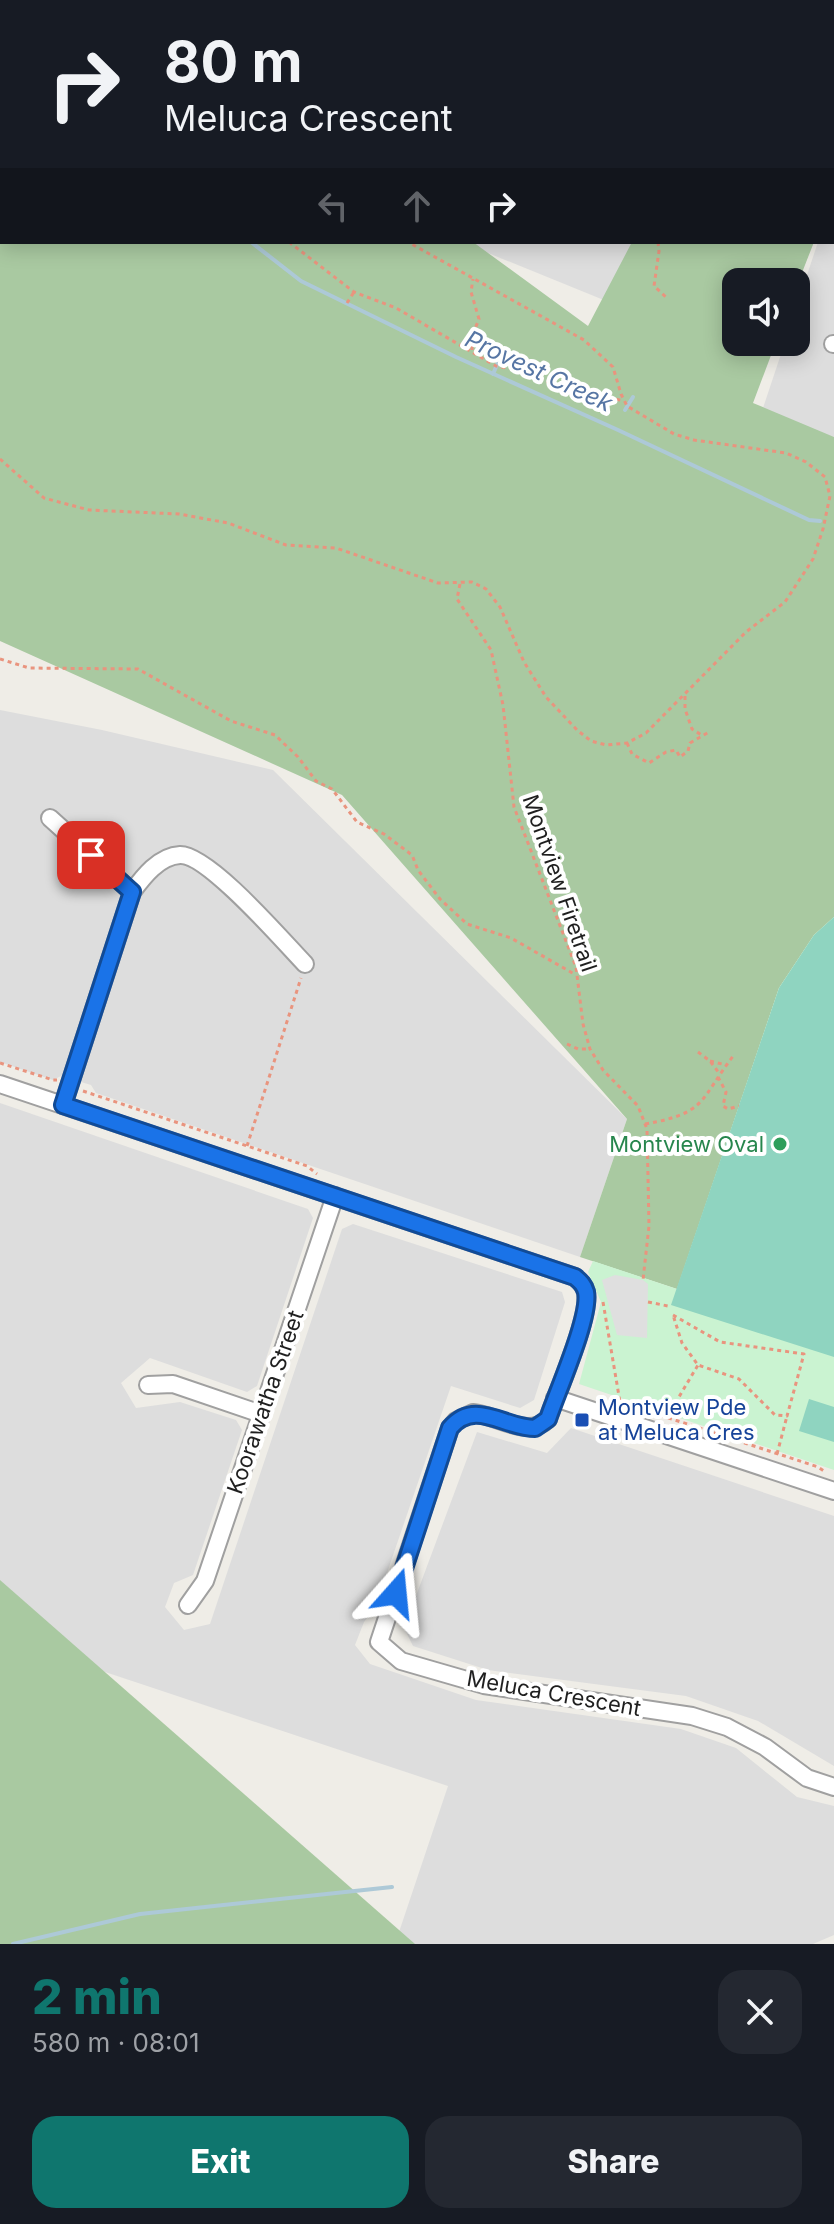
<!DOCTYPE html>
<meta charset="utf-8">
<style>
body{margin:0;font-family:Inter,sans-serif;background:#242831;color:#f1f3f6;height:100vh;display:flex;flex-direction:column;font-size:30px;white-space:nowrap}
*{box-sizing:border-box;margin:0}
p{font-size:26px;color:#9ea1a6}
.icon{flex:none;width:44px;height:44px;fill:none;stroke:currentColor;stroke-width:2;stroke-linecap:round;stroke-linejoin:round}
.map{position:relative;height:1944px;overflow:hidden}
.sheet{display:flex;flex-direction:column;background:#171b24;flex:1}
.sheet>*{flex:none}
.guide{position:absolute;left:0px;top:0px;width:834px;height:244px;box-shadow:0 4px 20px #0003;background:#171b24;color:#f1f3f6;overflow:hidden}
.controls{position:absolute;left:722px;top:268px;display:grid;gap:16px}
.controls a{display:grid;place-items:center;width:88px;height:88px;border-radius:16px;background:#171b24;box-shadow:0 4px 20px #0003;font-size:40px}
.pin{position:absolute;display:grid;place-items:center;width:68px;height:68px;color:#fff;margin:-34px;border-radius:16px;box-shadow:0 4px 12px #0006}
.me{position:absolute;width:88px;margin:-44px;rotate:18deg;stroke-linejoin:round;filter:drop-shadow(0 0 6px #0008)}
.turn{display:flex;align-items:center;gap:28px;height:168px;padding:0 32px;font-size:36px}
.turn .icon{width:104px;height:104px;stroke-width:2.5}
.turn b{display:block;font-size:56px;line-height:68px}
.lanes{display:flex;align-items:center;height:76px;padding:0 32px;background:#0003;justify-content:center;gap:40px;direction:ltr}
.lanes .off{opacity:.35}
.round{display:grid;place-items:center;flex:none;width:84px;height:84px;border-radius:24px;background:#242831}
.summary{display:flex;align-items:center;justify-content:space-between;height:136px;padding:0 32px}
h1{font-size:48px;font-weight:800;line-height:60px;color:#0f766e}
.button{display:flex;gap:16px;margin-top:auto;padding:16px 32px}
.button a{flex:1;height:92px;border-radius:24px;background:#0f766e;color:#fff;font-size:32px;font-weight:800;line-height:92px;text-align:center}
.button a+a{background:#242831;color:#f1f3f6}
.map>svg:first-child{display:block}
.residential{fill:#ddd}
.forest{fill:#a9c9a1}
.park{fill:#caf3d1}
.pitch{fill:#8fd4c0}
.parking{fill:#dfdfdf}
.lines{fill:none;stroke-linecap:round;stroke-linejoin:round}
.stream{stroke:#adc9d7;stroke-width:4}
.minor-casing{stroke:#a0a0a0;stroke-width:20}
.path{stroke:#e9947e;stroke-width:3;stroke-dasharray:4 4;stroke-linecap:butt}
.minor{stroke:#fff;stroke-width:16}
.route-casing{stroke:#114b97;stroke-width:20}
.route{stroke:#1a73e8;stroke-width:14}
.leisure-dot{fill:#2e9e5b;stroke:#fff;stroke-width:3}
.transit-dot{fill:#1a4fb4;stroke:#fff;stroke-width:3}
.labels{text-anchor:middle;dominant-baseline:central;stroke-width:8;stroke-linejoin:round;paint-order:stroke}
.street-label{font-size:22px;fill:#1f1f1f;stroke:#fff}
.leisure-label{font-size:22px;fill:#27864d;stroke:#fff;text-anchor:end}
.transit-label{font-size:22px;fill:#164399;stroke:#fff;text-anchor:start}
.water-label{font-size:24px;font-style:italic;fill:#5776a4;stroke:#fff}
</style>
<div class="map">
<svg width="834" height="1944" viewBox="0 0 834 1944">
<rect width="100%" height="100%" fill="#efede7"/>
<g class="residential">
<polygon points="142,0 834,0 834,67 832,2"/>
<polygon points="834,193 834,437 760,417 785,342 796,342 796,308 818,242 832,242"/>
<polygon points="461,242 639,242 616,305"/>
<polygon points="0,710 102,730 273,770 627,1119 580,1257 96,1093 91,1085 61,1076 53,1080 0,1062"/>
<polygon points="0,1103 308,1209 313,1218 257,1386 247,1392 150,1358 121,1383 136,1408 180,1402 236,1420 242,1430 193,1575 174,1583 165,1607 184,1630 210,1624 342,1229 353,1224 562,1292 565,1302 534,1400 520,1408 451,1386 375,1608 364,1622 355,1645 370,1664 476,1700 681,1729 736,1748 797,1797 834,1806 834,1935 813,1944 395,1944 448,1786 0,1637"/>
<polygon points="571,1428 834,1516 834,1766 758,1721 686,1696 488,1670 413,1646 404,1628 477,1432 547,1453"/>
</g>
<g class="forest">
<polygon points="0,0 152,2 2,2 2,242 473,242 588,326 632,242 814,242 796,288 796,282 736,282 736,342 776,342 753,403 834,437 834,917 814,935 779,988 677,1289 580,1257 627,1119 342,795 0,641"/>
<polygon points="0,1580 415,1944 0,1944"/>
</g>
<polygon class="park" points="834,917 834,1470 579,1384 601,1302 588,1272 593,1261 677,1289 779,988 814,935"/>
<g class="pitch">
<polygon points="834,917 834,1357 671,1305 779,988 814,935"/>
<polygon points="809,1399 834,1407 834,1442 799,1431"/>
</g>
<polygon class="parking" points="615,1275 643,1280 648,1284 647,1338 617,1335 602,1280"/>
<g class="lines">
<g class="stream">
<polyline points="0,118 2,119"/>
<polyline points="251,242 301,281 456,357 618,430 809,520 820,521"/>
<polyline points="493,374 503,351"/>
<polyline points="625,410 633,397"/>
<polyline points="13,1944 140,1914 392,1887"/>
</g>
<defs>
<g id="minor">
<polyline points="326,0 330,2"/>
<polyline points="516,2 516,0"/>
<polyline points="833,344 834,344"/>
<polyline points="50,818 132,892"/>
<path d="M0,1084l575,193c6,5 9,8 11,15 5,24 -29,100 -38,127 -20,20 -51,-4 -75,-6l-17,8 -6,7 -71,214 22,19 83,24 208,31 35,11 38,20 42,31 27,9"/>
<path d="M63,1105l69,-213c11,-15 27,-36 48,-37 28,-1 103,86 125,109"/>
<polyline points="148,1385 173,1384 261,1414"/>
<polyline points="555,1398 834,1491"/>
<polyline points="188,1605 205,1581 335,1196"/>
</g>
</defs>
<use href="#minor" class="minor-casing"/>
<g class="path">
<polyline points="87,0 90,2"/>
<polyline points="0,45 2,46"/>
<polyline points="289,242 354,292 396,308 496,366 524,371 555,385 624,401"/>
<polyline points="658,242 659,251 654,286 667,298"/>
<polyline points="347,303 354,292"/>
<polyline points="472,350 472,336 479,319 471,292 473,279"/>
<polyline points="0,459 44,498 89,510 179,514 228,523 286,545 336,548 438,583 472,582 486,589 500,607 524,662 546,697 577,730 591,741 606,745 627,743 646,733 746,632 785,602 813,559 823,529 830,496 825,477 806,462 786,453 694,440 674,434 627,406 621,394 613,367 584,340 408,242"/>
<polyline points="460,584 457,599 491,650 503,705 514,807 576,967 583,1024 590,1049 603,1070 638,1106 647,1129 649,1226 643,1280"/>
<polyline points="0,659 29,668 138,669 231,721 275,735 298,757 316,781 332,789 357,822 384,834 412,855 418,870 440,899 467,924 511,938 576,975"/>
<polyline points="685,696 685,709 692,729 703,736"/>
<polyline points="627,743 632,754 649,763 666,752 676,750 680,757 688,751 690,743 709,732"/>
<polyline points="567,1044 578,1049 590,1049"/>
<polyline points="698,1052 710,1061 719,1073"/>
<polyline points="710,1061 726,1065"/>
<polyline points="0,1063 53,1080 57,1080"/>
<polyline points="718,1077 726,1092 723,1106 728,1109 739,1106"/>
<polyline points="83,1091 307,1166 317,1174"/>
<path d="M645,1124c63,-11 54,-24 89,-69"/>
<polyline points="247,1146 301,978"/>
<polyline points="603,1302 620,1402 818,1467 824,1471"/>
<polyline points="648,1302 668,1306"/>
<polygon points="673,1315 720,1342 804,1354 787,1416 775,1415 739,1379 698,1365 682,1343"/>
<polyline points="667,1417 698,1365"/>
<polyline points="777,1454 787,1416"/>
</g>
<use href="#minor" class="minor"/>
</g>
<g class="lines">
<defs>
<path id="route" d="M91,855l41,37 -69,213 512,172c6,5 9,8 11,15 5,24 -29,100 -38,127l-13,9c-31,0 -60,-30 -85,0l-54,165"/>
</defs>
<use href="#route" class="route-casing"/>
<use href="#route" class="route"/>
</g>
<circle class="leisure-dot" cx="780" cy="1144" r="8"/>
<rect class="transit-dot" x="574" y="1412" width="16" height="16" rx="4"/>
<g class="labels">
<g class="street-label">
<text transform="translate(560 883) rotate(71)">Montview Firetrail</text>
<text transform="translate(265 1402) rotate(-71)">Koorawatha Street</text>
<text transform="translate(554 1693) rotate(10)">Meluca Crescent</text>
</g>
<g class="leisure-label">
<text x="764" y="1144">Montview Oval</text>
</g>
<g class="transit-label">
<text x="598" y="1407">Montview Pde<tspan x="598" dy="25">at Meluca Cres</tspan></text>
</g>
<g class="water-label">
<text transform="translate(539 371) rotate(25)">Provest Creek</text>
</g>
</g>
</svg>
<div class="controls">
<a><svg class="icon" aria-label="sound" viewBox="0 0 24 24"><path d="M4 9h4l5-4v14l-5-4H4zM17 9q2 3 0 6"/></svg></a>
</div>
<div class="pin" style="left:91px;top:855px;background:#d93025"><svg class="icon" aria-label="arrive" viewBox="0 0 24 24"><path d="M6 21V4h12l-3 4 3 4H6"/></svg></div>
<svg class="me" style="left:396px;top:1593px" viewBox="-20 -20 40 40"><path d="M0-17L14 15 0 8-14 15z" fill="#1a73e8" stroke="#fff" stroke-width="4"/></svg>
<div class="guide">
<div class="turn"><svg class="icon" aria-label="right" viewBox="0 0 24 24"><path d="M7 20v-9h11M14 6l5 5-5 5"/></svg><div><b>80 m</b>Meluca Crescent</div></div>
<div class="lanes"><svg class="icon off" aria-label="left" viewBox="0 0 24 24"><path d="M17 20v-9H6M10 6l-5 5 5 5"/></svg><svg class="icon off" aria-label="ahead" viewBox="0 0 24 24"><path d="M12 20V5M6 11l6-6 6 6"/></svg><svg class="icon" aria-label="right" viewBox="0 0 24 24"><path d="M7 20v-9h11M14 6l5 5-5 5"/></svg></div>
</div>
</div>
<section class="sheet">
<div class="summary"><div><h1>2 min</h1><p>580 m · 08:01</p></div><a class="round"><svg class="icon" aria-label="close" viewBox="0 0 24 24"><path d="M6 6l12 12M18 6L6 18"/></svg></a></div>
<div class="button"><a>Exit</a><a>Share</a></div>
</section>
